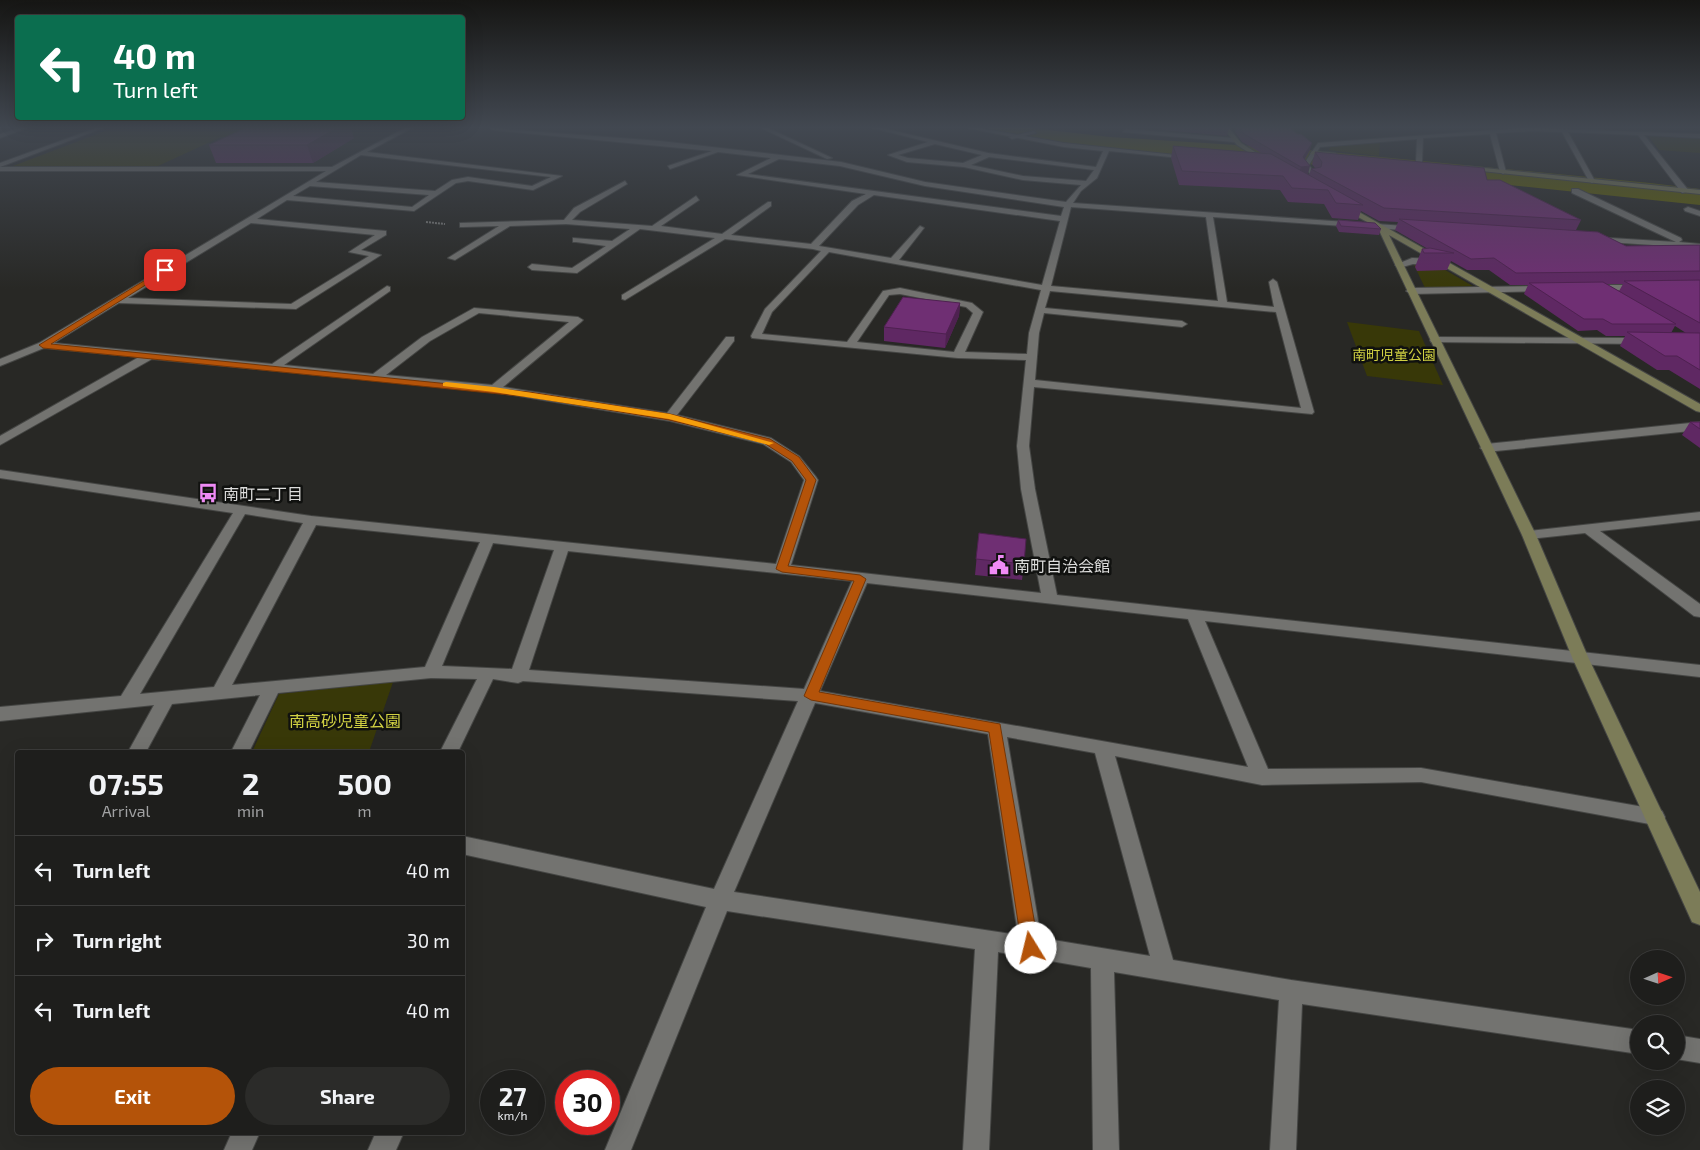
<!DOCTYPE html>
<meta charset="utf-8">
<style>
body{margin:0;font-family:"Exo 2","Noto Sans JP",sans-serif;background:#2b2b29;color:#f1f3f6;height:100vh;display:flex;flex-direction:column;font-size:19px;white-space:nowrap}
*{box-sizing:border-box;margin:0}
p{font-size:16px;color:#a1a2a3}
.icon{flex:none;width:28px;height:28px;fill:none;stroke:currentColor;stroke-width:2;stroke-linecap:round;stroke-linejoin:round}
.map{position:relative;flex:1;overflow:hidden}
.sheet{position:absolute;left:15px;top:750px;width:450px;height:385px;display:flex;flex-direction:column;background:#1e1e1c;border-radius:5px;box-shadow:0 5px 20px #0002,0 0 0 1px #3c3c3b}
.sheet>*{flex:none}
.banner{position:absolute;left:15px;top:15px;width:450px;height:105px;border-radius:5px;box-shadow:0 5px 20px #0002,0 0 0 1px #3c3c3b;background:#0b6e4f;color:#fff;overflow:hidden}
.needle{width:32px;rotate:87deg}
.controls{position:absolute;left:1630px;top:950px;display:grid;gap:10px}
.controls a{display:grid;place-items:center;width:55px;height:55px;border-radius:50%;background:#1e1e1c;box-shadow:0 5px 20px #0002,0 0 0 1px #3c3c3b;font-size:25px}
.speed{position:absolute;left:480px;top:1070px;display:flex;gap:10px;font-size:25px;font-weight:700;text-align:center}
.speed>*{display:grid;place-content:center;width:65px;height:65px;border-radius:50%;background:#1e1e1c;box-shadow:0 5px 20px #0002,0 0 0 1px #3c3c3b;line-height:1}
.speed small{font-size:12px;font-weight:400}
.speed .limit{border:8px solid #d22;background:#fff;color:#111}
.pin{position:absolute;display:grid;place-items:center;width:42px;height:42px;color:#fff;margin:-21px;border-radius:10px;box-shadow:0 2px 8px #0006}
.me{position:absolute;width:55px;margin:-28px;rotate:351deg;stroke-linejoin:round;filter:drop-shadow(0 0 4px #0008)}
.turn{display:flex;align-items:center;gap:18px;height:105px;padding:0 15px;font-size:22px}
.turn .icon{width:65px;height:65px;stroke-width:2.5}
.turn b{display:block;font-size:35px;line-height:42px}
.eta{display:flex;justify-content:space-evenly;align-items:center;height:85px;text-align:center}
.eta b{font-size:30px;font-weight:700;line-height:35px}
.button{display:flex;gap:10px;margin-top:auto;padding:10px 15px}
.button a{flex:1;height:58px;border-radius:30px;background:#b45309;color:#fff;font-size:20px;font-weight:700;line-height:58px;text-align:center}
.button a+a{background:#2b2b29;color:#f1f3f6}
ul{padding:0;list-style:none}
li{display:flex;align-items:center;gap:15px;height:70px;padding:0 15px;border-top:1px solid #3c3c3b}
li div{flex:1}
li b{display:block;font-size:19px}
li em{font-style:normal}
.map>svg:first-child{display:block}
.green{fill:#383808}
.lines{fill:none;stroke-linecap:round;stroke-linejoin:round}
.river{fill:#606000;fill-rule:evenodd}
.lane-casing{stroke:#454644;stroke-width:2}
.street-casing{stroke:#454644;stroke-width:2}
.secondary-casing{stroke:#454644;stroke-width:2}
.path{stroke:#7b7b79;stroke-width:2;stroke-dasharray:2 1;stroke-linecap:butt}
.lane{fill:#737370;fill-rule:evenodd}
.street{fill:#737370;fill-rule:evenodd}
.secondary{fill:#7c7c58;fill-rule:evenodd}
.wall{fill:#5f2863;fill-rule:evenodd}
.shaded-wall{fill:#4e2150}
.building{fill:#6f2f73;stroke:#4e2150}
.route{fill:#b45309;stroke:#753606}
.slow{fill:#f59e0b}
.labels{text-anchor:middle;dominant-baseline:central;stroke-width:5;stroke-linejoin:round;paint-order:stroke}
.far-park-label{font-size:14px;fill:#d0d042;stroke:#10110f}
.poi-label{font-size:16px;fill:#dcdcdb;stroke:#10110f;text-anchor:start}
.park-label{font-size:16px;fill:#d0d042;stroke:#10110f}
</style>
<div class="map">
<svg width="1700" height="1150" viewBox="0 0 1700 1150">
<rect width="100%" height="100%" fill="#282825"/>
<g class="green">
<polygon points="113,128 325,128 306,137 221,137 158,166 13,166"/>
<polygon points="1655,136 1700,138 1700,153 1659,150 1649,137"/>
<polygon points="1380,142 1379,156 1329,150 1330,147"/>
<polygon points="1435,264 1476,288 1426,290 1414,265"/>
<polygon points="1347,322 1419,331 1443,385 1367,376"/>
<polygon points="393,682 369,752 252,752 279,694"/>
</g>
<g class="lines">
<polygon class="river" points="987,128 1031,128 1110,137 1298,149 1650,183 1700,189 1700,205 1298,163 1110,151 1035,142 998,135 990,133"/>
<defs>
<polygon id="lane" points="1034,131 1036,133 1012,139 1009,137"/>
<g id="street">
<polygon points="19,128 27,128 0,138 0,134"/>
<polygon points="96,128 103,128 0,167 0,163"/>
<path d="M405,128h7l-45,24 195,24 -29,14 -65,-9 -12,2 -42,28 -127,-11 -30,19 129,12v4l-25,15 20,5 -85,54 -177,-6 -65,40 218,21 115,-78 3,1v4l-106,74 89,9 49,-37 52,-29 104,9 5,3 -2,2 -78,65 164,26 59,-76h8v4l-57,74 94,23 28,18 17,21 2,3 -27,85 250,28 -20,-104 -4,-43 9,-86 -68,-2 -206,-20 -1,-2 14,-27 56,-58 -8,-2 -88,-10 -100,61 -3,-1v-4l93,-57 -75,-9 -63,44 -45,-3 -4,-3 4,-3 40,4 34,-22 -30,-4h-3v-4l39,3 18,-12 -64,-5 -56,2 -55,34 -7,-2 51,-32 -36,1h-3v-4l104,-3 10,-12 51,-27 2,3 -47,28 -8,8 80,6 44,-30 3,4 -38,26 61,8 46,-32h3v4l-40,29 80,9 41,-43 14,-7 -129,-19 34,-17 -53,-6 -48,17 -2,-3 44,-15 -219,-21 -3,-2 170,13 181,21 84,20 141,20 15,-17 -58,-5 -59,-13 -57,-5 -19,-7 40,-13 -55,-14h9l106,25 108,14 7,-16 -39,-4 -96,-19h11l85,15 130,14 -3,2 -82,-8 -12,27 -16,13 -8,12 347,24 1,2 -4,2 -204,-14 14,85 47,5 -5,-25 4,-3 4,3 37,130 -2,2 -278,-27 -5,59 6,43 22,106 643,70v12l-495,-56 63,148 153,-1 234,41 7,2 3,6 -3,6 -7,2 -234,-43 -159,3 -147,-29 58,204 118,20 348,50v24l-337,-50 -6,146h-26l9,-150 -165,-28 5,178h-26l-2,-182 -93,-16 -9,198h-26l12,-201 -248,-38 -96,239h-26l101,-243 -244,-53v-18l252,53 84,-188 -275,-20 -5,2 -25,-4 -35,73h-18l37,-73 -46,-1 -153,15 -29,59h-18l29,-57 -88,9 -26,48h-18l26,-47 -154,16v-14l121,-11 112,-183 -233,-35v-8l311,46 465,48 28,-84 -13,-18 -28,-18 -93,-23 -176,-29 -342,-33 -152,86v-9l139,-79 -95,-9 -44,18v-7l39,-16 287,-172h-326v-4h332zM935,144l47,11 -19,8 -55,-5 -10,-3zM361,155l190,22 -19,9 -64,-9 -16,3 -17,11 -119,-9zM989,157l105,13 -8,11 -63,-5 -52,-11zM779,159l61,7 85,20 139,21 -3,9 -313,-42zM310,186l119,9 -17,12 -119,-11zM874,195l186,26 -18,64 -143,-25 25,-32 -4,-2 -29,32 -72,-12 39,-41zM1071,207l135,10 12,84 -167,-15zM251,223l124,12 -26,17 20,4 -78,48 -163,-6zM829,252l212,38 -12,43 -2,21 -62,-2 18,-40 -11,-9 -72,-15 -17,3 -36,51 -85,-8 10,-22zM1050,291l226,21 25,96 -266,-28 4,-47 5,-20 138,14 5,-3 -5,-3 -137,-13zM900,294l66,13 7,6 -19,39 -97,-10 32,-47zM479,313l90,9 -77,63 -106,-10 44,-34zM245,514l58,9 -89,164 -74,7zM316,525l164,17 -55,125 -193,18zM493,543l61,7 -42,119 -70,-3zM568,551l284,30 -48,108 -275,-19zM867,583l321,36 60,148 -428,-76zM815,703l173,31 30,201 -284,-43zM1007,737l88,16 55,203 -109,-18z"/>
<polygon points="761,128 768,128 832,158 827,159"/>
<polygon points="1525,128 1700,134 1700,138 1644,135 1689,191 1682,193 1638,135 1568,132 1595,181 1592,183 1589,181 1562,132 1531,131 1496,133 1506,172 1503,174 1500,172 1490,134 1423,138 1422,163 1419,165 1416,163 1417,139 1320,147 1309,165 1317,177 1302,180 1299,178 1311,175 1303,165 1318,143"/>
<polygon points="1125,129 1234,138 1237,140 1234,142 1123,132"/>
<polygon points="1572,189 1578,189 1681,238 1682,240 1679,242 1700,244 1700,248 1591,241 1591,237 1594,237 1676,242 1572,193"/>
<polygon points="1688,207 1700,211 1700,216 1685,211 1684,209"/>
<polygon points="1412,258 1436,259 1440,262 1436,265 1413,264 1399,268 1395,265"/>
<polygon points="1594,285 1641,285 1646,288 1641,291 1591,290 1589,288"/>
<polygon points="1546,286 1549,287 1549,291 1411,294 1406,291 1411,288"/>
<polygon points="1435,337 1644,338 1649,341 1644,344 1431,342 1430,340"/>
<polygon points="1700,422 1700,430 1486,452 1480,448 1486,444"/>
<polygon points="1700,512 1700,520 1600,531 1700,604 1700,617 1694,616 1585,533 1529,539 1522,535 1529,531"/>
<polygon points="1676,1035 1700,1039 1700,1063 1676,1059"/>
<polygon points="232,1132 260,1132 252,1150 224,1150"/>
<polygon points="376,1132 404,1132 396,1150 368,1150"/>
</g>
<g id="secondary">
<polygon points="1223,128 1229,128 1241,143 1271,162 1271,164 1267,164 1237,145"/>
<polygon points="1312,151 1335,153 1338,155 1335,157 1310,154"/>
<polygon points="1465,166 1700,190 1700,194 1463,169"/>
<polygon points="1343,203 1700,404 1700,412 1696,411 1389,235 1536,535 1588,657 1700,892 1700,925 1692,922 1572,657 1522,535 1378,228 1340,207 1339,205"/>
</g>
</defs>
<use href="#lane" class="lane-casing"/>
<use href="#street" class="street-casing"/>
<use href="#secondary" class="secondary-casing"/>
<polyline class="path" points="426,222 445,224"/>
<use href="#lane" class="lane"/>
<use href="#street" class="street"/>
<use href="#secondary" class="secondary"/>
</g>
<g class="wall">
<polygon points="1161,128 1229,128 1227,136 1162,130"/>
<path d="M1236,128h54l20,22 -5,9 3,15h-1l2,1 2,-6 4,-1 -3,-4 3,-12 172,28 94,40 -5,10 50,16 74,-1v144l-31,-19h-12l-37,-24 5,-10h-19l-9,-6 -19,1 -54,-37 4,-9h-18l-21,-15h-22l-16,-9 -4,9 -30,1 -2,-4 7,-18h6l-33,-19 3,-8 -19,-1 -18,-10 -3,9 -26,-2 -8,-14 -36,-2 -8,-12 -101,-5 -8,-27 2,-12 88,7 -19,-11 -7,-10zM1606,284h17l-4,7zM1675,326l11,7h-15z"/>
<polygon points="354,138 313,163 216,163 209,145"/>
<polygon points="1338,220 1381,229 1379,235 1339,232 1336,226"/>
<polygon points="960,303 959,316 945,348 884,341 884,327"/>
<polygon points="1690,422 1700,422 1700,448 1682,435"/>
<polygon points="979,533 1024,564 1022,580 975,575"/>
</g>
<g class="shaded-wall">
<polygon points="337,128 351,128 354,138 313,163 307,145"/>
<polygon points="1312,143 1310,150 1301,165 1303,157"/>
<polygon points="1310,166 1308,174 1298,175 1301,167"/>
<polygon points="960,303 959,316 945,348 946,334"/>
</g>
<g class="building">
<polygon points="245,128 337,128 307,145 209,145"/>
<polygon points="1239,128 1290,128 1297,134 1301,134 1312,143 1303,157 1310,166 1301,167 1244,134"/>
<polygon points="1173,146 1271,154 1363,205 1336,203 1328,190 1292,188 1283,176 1182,171"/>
<polygon points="1315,152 1484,168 1487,180 1500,180 1581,220 1384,208 1311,169 1321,167 1322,162"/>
<polygon points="1399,219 1598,232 1626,246 1700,245 1700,271 1516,273 1494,258 1471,259"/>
<polygon points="1338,220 1375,223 1381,229 1341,226"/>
<polygon points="1430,248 1454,253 1424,253 1422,249"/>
<polygon points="1700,280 1700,323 1624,281"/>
<polygon points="1603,282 1676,324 1612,324 1603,319 1584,319 1529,283"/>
<polygon points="903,297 960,303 946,334 884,327"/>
<polygon points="1627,332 1700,333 1700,370 1677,356 1665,356"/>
<polygon points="1690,422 1700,422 1700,429"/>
<polygon points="979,533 1026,539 1024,564 976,559"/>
</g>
<linearGradient id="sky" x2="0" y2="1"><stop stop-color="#161614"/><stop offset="0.44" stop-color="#424851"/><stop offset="1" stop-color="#424851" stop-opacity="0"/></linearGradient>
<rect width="1700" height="289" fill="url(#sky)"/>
<polygon class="route" points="165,268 168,271 51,344 529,392 670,414 770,439 799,457 816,480 788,566 860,575 866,579 819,692 1000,724 1039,948 1037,953 1031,956 1025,953 1022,948 989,732 811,700 804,696 854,581 782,572 776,569 806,480 792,461 764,443 669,420 529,397 43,348 39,345"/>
<polygon class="slow" points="446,382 494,387 670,414 774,443 769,445 669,419 494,392 443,386 443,383"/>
<defs>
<symbol id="bus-bare" viewBox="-9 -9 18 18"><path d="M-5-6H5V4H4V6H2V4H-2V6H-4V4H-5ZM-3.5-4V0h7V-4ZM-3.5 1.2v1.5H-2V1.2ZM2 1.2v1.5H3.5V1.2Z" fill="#f08bf6" stroke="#10110f" stroke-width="2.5" paint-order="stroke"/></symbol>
<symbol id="civic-bare" viewBox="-9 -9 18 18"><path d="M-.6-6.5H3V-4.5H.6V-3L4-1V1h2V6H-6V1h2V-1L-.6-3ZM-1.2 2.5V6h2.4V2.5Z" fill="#f08bf6" stroke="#10110f" stroke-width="2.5" paint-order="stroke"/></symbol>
</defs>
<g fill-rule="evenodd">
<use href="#bus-bare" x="194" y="479" width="28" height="28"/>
<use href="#civic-bare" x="985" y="551" width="28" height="28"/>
</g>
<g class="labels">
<g class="far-park-label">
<text x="1394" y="354">南町児童公園</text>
</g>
<g class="poi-label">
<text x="223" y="493">南町二丁目</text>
<text x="1014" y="565">南町自治会館</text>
</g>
<g class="park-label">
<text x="345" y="720">南高砂児童公園</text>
</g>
</g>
</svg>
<div class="controls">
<a><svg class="needle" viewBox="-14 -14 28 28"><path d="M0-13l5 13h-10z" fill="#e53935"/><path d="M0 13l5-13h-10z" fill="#a1a2a3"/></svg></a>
<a><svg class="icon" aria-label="search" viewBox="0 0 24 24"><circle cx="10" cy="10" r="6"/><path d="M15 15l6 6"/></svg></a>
<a><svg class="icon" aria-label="layers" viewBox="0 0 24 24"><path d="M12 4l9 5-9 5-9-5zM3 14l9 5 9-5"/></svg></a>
</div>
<div class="speed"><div>27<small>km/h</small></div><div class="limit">30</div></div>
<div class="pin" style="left:165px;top:270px;background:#d93025"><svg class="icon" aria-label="arrive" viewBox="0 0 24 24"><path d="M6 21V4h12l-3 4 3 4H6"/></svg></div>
<svg class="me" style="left:1031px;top:948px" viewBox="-20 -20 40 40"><circle r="19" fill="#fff"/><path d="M0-13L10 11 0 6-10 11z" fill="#b45309"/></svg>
<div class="banner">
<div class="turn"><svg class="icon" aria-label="left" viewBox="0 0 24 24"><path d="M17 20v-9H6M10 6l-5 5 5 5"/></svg><div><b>40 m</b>Turn left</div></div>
</div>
<section class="sheet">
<div class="eta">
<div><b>07:55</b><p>Arrival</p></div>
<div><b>2</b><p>min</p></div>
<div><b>500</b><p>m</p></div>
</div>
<ul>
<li><svg class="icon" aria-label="left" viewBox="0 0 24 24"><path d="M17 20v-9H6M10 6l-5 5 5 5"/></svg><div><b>Turn left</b></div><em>40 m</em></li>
<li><svg class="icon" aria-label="right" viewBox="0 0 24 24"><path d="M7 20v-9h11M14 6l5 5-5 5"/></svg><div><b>Turn right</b></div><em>30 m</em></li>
<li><svg class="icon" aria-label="left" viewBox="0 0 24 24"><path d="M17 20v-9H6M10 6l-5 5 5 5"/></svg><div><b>Turn left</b></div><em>40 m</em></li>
</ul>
<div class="button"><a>Exit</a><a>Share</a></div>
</section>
</div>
